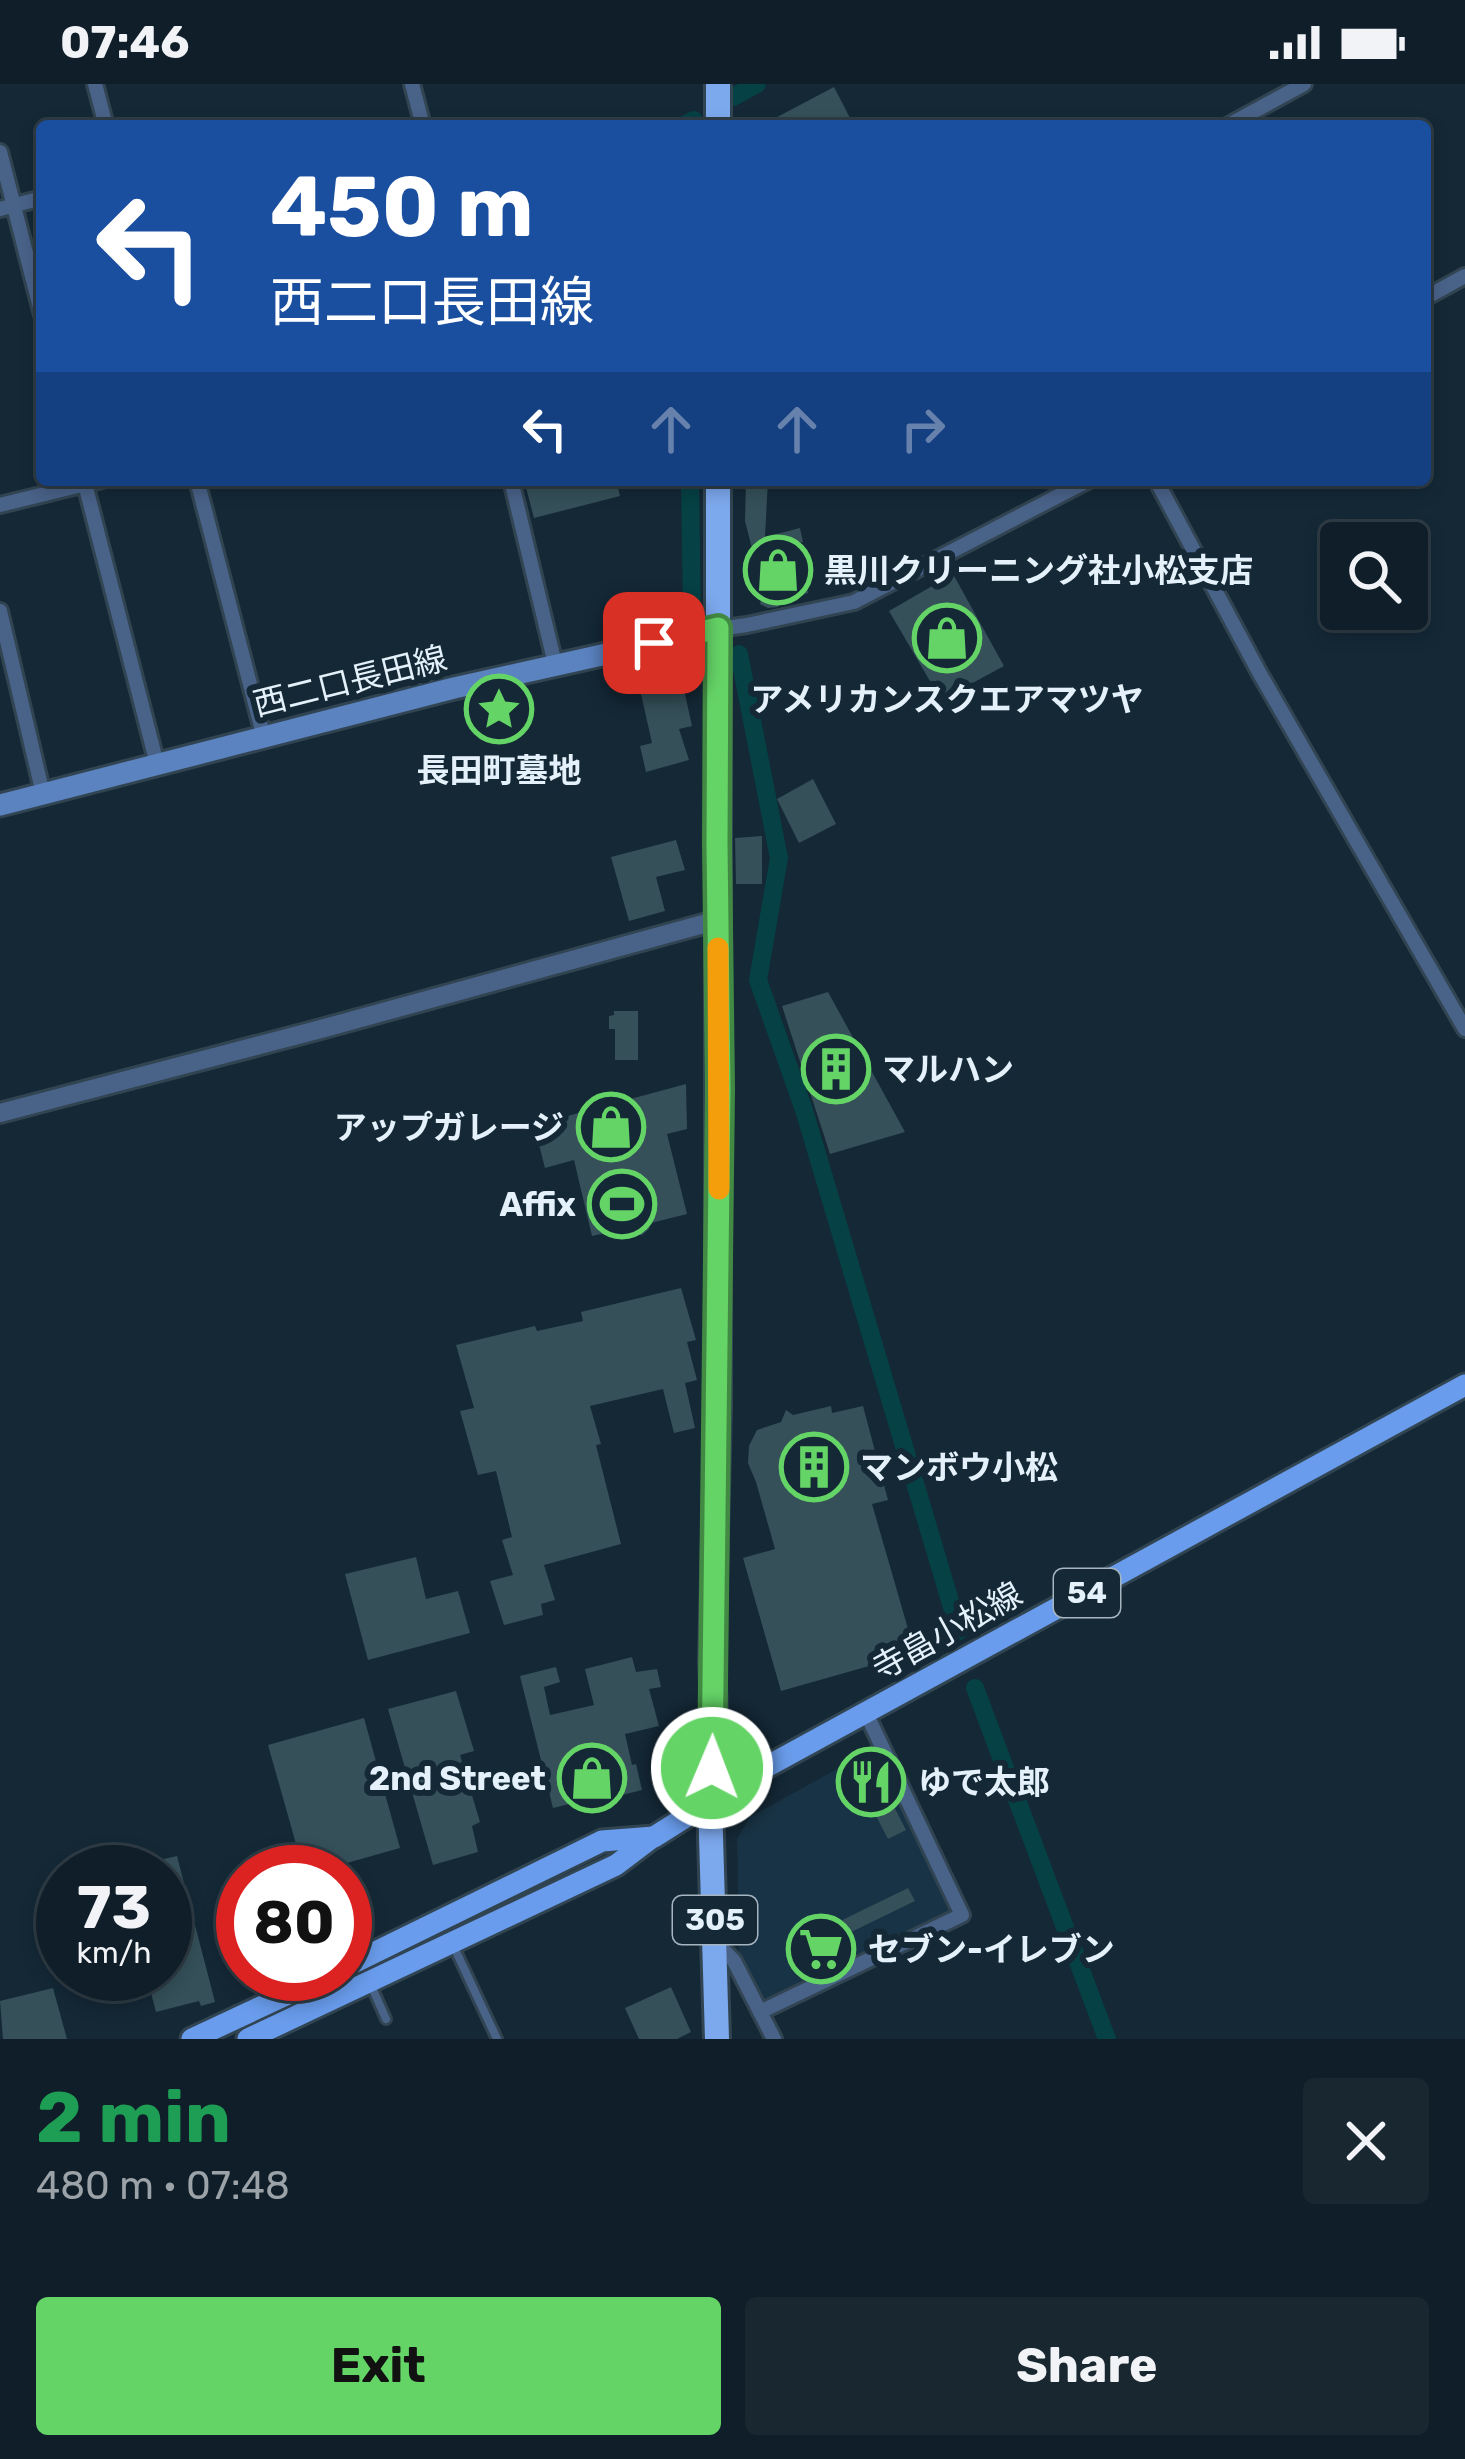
<!DOCTYPE html>
<meta charset="utf-8">
<style>
body{margin:0;font-family:Rubik,"Noto Sans JP",sans-serif;background:#182730;color:#f1f3f6;height:100vh;display:flex;flex-direction:column;font-size:45px;white-space:nowrap}
*{box-sizing:border-box;margin:0}
p{font-size:39px;color:#9ba2a8}
.icon{flex:none;width:66px;height:66px;fill:none;stroke:currentColor;stroke-width:2;stroke-linecap:round;stroke-linejoin:round}
.map{position:relative;height:1955px;overflow:hidden}
.side{display:flex;flex-direction:column;background:#0f1e28;flex:1}
.side>*{flex:none}
.guide{position:absolute;left:36px;top:36px;width:1395px;height:366px;border-radius:12px;box-shadow:0 6px 18px #0003,0 0 0 3px #2f3c45;background:#1a4fa0;color:#fff;overflow:hidden}
.fabs{position:absolute;left:1320px;top:438px;display:grid;gap:24px}
.fabs a{display:grid;place-items:center;width:108px;height:108px;border-radius:12px;background:#0f1e28;box-shadow:0 6px 18px #0003,0 0 0 3px #2f3c45;font-size:60px}
.speed{position:absolute;left:36px;top:1761px;display:flex;gap:24px;font-size:60px;font-weight:700;text-align:center}
.speed>*{display:grid;place-content:center;width:156px;height:156px;border-radius:50%;background:#0f1e28;box-shadow:0 6px 18px #0003,0 0 0 3px #2f3c45;line-height:1}
.speed small{font-size:30px;font-weight:400}
.speed .limit{border:18px solid #d22;background:#fff;color:#111}
.pin{position:absolute;display:grid;place-items:center;width:102px;height:102px;color:#fff;margin:-51px;border-radius:24px;box-shadow:0 6px 18px #0006}
.me{position:absolute;width:132px;margin:-66px;rotate:1deg;stroke-linejoin:round;filter:drop-shadow(0 0 9px #0008)}
.turn{display:flex;align-items:center;gap:42px;height:252px;padding:0 36px;font-size:54px}
.turn .icon{width:156px;height:156px;stroke-width:2.5}
.turn b{display:block;font-size:84px;line-height:102px}
.lanes{display:flex;align-items:center;height:114px;padding:0 36px;background:#0003;justify-content:center;gap:60px;direction:ltr}
.lanes .off{opacity:.35}
.round{display:grid;place-items:center;flex:none;width:126px;height:126px;border-radius:12px;background:#182730}
.headline{display:flex;align-items:center;justify-content:space-between;height:204px;padding:0 36px}
h1{font-size:72px;font-weight:700;line-height:90px;color:#1e9e55}
.primary-button{display:flex;gap:24px;margin-top:auto;padding:24px 36px}
.primary-button a{flex:1;height:138px;border-radius:12px;background:#65d467;color:#111;font-size:48px;font-weight:700;line-height:138px;text-align:center}
.primary-button a+a{background:#182730;color:#f1f3f6}
.status{display:flex;justify-content:space-between;align-items:center;height:84px;padding:0 60px;background:#0f1e28;direction:ltr}
.status svg{height:33px;fill:currentColor}
.map>svg:first-child{display:block}
.built{fill:#183345}
.lines{fill:none;stroke-linecap:round;stroke-linejoin:round}
.canal{stroke:#064145;stroke-width:18}
.building{fill:#355059}
.service-casing{stroke:#314451;stroke-width:14}
.minor-casing{stroke:#314451;stroke-width:20}
.tertiary-casing{stroke:#314451;stroke-width:24}
.secondary-casing{stroke:#314451;stroke-width:27}
.primary-casing{stroke:#314451;stroke-width:27}
.trunk-casing{stroke:#314451;stroke-width:30}
.service{stroke:#496288;stroke-width:8}
.minor{stroke:#496288;stroke-width:14}
.tertiary{stroke:#496288;stroke-width:18}
.secondary{stroke:#5b83c0;stroke-width:21}
.primary{stroke:#699cec;stroke-width:21}
.trunk{stroke:#7ca8ed;stroke-width:24}
.route-casing{stroke:#428a43;stroke-width:30}
.route{stroke:#65d467;stroke-width:21}
.slow{stroke:#f59e0b;stroke-width:21}
.labels{text-anchor:middle;dominant-baseline:central;stroke-width:12;stroke-linejoin:round;paint-order:stroke}
.shield{fill:#142836;stroke:#a6b5bf;stroke-width:3}
.shield-label{font-size:30px;font-weight:bold;fill:#e4f1fa}
.poi-label{font-size:33px;font-weight:bold;fill:#e4f1fa;stroke:#142836;text-anchor:start}
.street-label{font-size:33px;fill:#e4f1fa;stroke:#142836}
</style>
<div class="status"><b>07:46</b><svg viewBox="0 0 49 12"><path d="M0 12V9h3v3zM5 12V6h3v6zM10 12V3h3v9zM15 12V0h3v12zM26 1h20v11H26zM47 4h2v5h-2z"/></svg></div>
<div class="map">
<svg width="1465" height="1955" viewBox="0 0 1465 1955">
<rect width="100%" height="100%" fill="#142836"/>
<polygon class="built" points="875,1664 950,1821 946,1833 764,1920 739,1872 737,1755 750,1733"/>
<g class="lines">
<g class="canal">
<polyline points="733,13 757,0"/>
<polyline points="682,42 694,36"/>
<polyline points="690,396 692,533"/>
<polyline points="739,570 779,774 758,896 804,1026 959,1547"/>
<polyline points="975,1604 1107,1955"/>
</g>
</g>
<g class="building">
<polygon points="834,3 850,34 835,42 760,42"/>
<polygon points="524,396 616,396 620,412 534,434"/>
<polygon points="746,396 768,396 765,453 800,444 803,458 796,460 808,509 780,518 778,523 768,524 760,520 763,508 745,437"/>
<polygon points="953,490 1004,582 941,616 889,527"/>
<polygon points="683,601 692,642 679,645 689,676 646,688 640,662 652,659 641,610"/>
<polygon points="813,695 836,740 799,759 777,715"/>
<polygon points="762,752 762,800 736,800 735,754"/>
<polygon points="676,756 685,786 656,793 665,827 629,837 611,773"/>
<polygon points="828,908 905,1048 830,1070 782,922"/>
<polygon points="614,927 638,927 638,976 615,976 615,945 609,945 609,932 614,931"/>
<polygon points="686,1000 687,1045 667,1050 687,1130 651,1139 649,1145 642,1151 633,1149 628,1144 592,1152 574,1076 545,1084 534,1041"/>
<polygon points="681,1204 696,1256 687,1258 697,1296 685,1299 695,1344 674,1349 663,1305 590,1322 601,1360 596,1361 621,1460 544,1481 555,1516 541,1520 543,1531 504,1541 490,1497 513,1491 502,1456 512,1453 496,1387 478,1391 460,1327 474,1324 456,1261 535,1242 537,1247 583,1237 581,1228"/>
<polygon points="831,1322 832,1329 863,1322 888,1416 872,1420 915,1569 781,1607 743,1474 775,1465 756,1398 748,1379 749,1362 757,1346 781,1338 786,1326 793,1331"/>
<polygon points="416,1473 426,1515 458,1507 470,1549 368,1576 345,1490"/>
<polygon points="632,1573 636,1588 657,1585 661,1603 649,1605 659,1642 625,1650 632,1681 636,1680 642,1706 618,1712 617,1708 588,1716 588,1719 574,1723 573,1719 553,1724 520,1592 556,1583 560,1598 544,1603 550,1631 594,1621 585,1585"/>
<polygon points="456,1607 474,1667 460,1671 480,1738 472,1742 478,1768 433,1781 388,1625"/>
<polygon points="364,1634 400,1764 315,1788 304,1788 268,1661"/>
<polygon points="878,1679 892,1711 889,1713 906,1746 888,1755 862,1705 865,1704 858,1689"/>
<polygon points="177,1772 215,1918 201,1922 199,1917 156,1928 146,1890 165,1890 165,1788 133,1788 133,1782"/>
<polygon points="908,1804 915,1817 841,1853 849,1869 808,1890 804,1883 798,1885 791,1870 797,1868 793,1860"/>
<polygon points="671,1903 691,1948 677,1955 639,1955 625,1924"/>
<polygon points="53,1904 67,1955 3,1955 0,1917"/>
</g>
<g class="lines">
<defs>
<g id="service">
<polyline points="453,1861 497,1955"/>
<polyline points="370,1899 386,1935"/>
</g>
<g id="minor">
<polyline points="95,0 106,42"/>
<polyline points="412,0 423,42"/>
<polyline points="1227,42 1304,0"/>
<polyline points="0,68 42,231"/>
<polyline points="0,125 42,114"/>
<polyline points="1425,214 1465,192"/>
<polyline points="84,396 157,680"/>
<polyline points="197,396 264,654"/>
<polyline points="511,396 555,580"/>
<polyline points="1156,396 1260,590 1465,945"/>
<polyline points="0,421 102,396"/>
<polyline points="0,527 43,710"/>
<polyline points="718,545 747,541 854,518 1089,396"/>
<polyline points="716,1858 734,1877 774,1955"/>
<polyline points="760,1928 962,1831 866,1629"/>
</g>
<polyline id="tertiary" points="0,1029 321,945 718,836"/>
<polyline id="secondary" points="0,721 454,604 718,545"/>
<g id="primary">
<polyline points="345,1883 602,1757 654,1753 757,1688 1465,1301"/>
<polyline points="192,1955 331,1890"/>
<polyline points="248,1955 616,1781 653,1753"/>
</g>
<g id="trunk">
<polyline points="718,42 718,0"/>
<polyline points="717,1955 710,1718 715,1649 712,1578 718,1322 718,396"/>
</g>
</defs>
<use href="#service" class="service-casing"/>
<use href="#minor" class="minor-casing"/>
<use href="#tertiary" class="tertiary-casing"/>
<use href="#secondary" class="secondary-casing"/>
<use href="#primary" class="primary-casing"/>
<use href="#trunk" class="trunk-casing"/>
<use href="#service" class="service"/>
<use href="#minor" class="minor"/>
<use href="#tertiary" class="tertiary"/>
<use href="#secondary" class="secondary"/>
<use href="#primary" class="primary"/>
<use href="#trunk" class="trunk"/>
</g>
<g class="lines">
<defs>
<polyline id="route" points="654,559 718,544 717,761 720,1005 712,1684"/>
</defs>
<use href="#route" class="route-casing"/>
<use href="#route" class="route"/>
<polyline class="slow" points="718,864 719,1105"/>
</g>
<defs>
<symbol id="shop-ring" viewBox="-11 -11 22 22"><circle r="9.5" fill="#142836" stroke="#65d467" stroke-width="1.5"/><path d="M-5-2.5h2.3a2.7 3.5 0 0 1 5.4 0H5L5.5 6h-11ZM-1.5-2.5h3a1.5 2.3 0 0 0-3 0Z" fill="#65d467"/></symbol>
<symbol id="sight-ring" viewBox="-11 -11 22 22"><circle r="9.5" fill="#142836" stroke="#65d467" stroke-width="1.5"/><path d="M0-6L1.8-2.2L6-1.7L2.9 1.2L3.7 5.4L0 3.3L-3.7 5.4L-2.9 1.2L-6-1.7L-1.8-2.2Z" fill="#65d467"/></symbol>
<symbol id="building-ring" viewBox="-11 -11 22 22"><circle r="9.5" fill="#142836" stroke="#65d467" stroke-width="1.5"/><path d="M-4-6H4V6H1V3H-1V6H-4ZM-2.5-4.3h1.7v1.8h-1.7ZM.8-4.3h1.7v1.8H.8ZM-2.5-1h1.7V.8h-1.7ZM.8-1h1.7V.8H.8Z" fill="#65d467"/></symbol>
<symbol id="stadium-ring" viewBox="-11 -11 22 22"><circle r="9.5" fill="#142836" stroke="#65d467" stroke-width="1.5"/><path d="M0-5a6.5 5 0 1 0 0 10a6.5 5 0 1 0 0-10ZM-3.5-1.8h7v3.6h-7Z" fill="#65d467"/></symbol>
<symbol id="restaurant-ring" viewBox="-11 -11 22 22"><circle r="9.5" fill="#142836" stroke="#65d467" stroke-width="1.5"/><path d="M-5-6h1v4h1v-4h1v4h1v-4h1v5L-1.5 .5V6h-2V.5L-5-1ZM5-6V6H3V1.5H1.5Q1.5-4 5-6Z" fill="#65d467"/></symbol>
<symbol id="supermarket-ring" viewBox="-11 -11 22 22"><circle r="9.5" fill="#142836" stroke="#65d467" stroke-width="1.5"/><path d="M-6-5.5h2.5l.6 2H6L4.5 2H-2.5L-4.4-4H-6ZM-1.5 3.2a1.3 1.3 0 1 0 .1 0ZM3 3.2a1.3 1.3 0 1 0 .1 0Z" fill="#65d467"/></symbol>
</defs>
<g fill-rule="evenodd">
<use href="#shop-ring" x="740" y="448" width="76" height="76"/>
<use href="#shop-ring" x="909" y="516" width="76" height="76"/>
<use href="#sight-ring" x="461" y="587" width="76" height="76"/>
<use href="#building-ring" x="798" y="947" width="76" height="76"/>
<use href="#shop-ring" x="573" y="1005" width="76" height="76"/>
<use href="#stadium-ring" x="584" y="1082" width="76" height="76"/>
<use href="#building-ring" x="776" y="1345" width="76" height="76"/>
<use href="#shop-ring" x="554" y="1656" width="76" height="76"/>
<use href="#restaurant-ring" x="833" y="1660" width="76" height="76"/>
<use href="#supermarket-ring" x="783" y="1827" width="76" height="76"/>
</g>
<g class="labels">
<g class="shield">
<rect x="1054" y="1485" width="66" height="48" rx="9"/>
<rect x="673" y="1812" width="84" height="48" rx="9"/>
</g>
<g class="shield-label">
<text x="1087" y="1509">54</text>
<text x="715" y="1836">305</text>
</g>
<g class="poi-label">
<text x="824" y="486">黒川クリーニング社小松支店</text>
<text x="947" y="615" text-anchor="middle">アメリカンスクエアマツヤ</text>
<text x="499" y="686" text-anchor="middle">長田町墓地</text>
<text x="882" y="985">マルハン</text>
<text x="564" y="1043" text-anchor="end">アップガレージ</text>
<text x="576" y="1120" text-anchor="end">Affix</text>
<text x="860" y="1383">マンボウ小松</text>
<text x="546" y="1694" text-anchor="end">2nd Street</text>
<text x="918" y="1698">ゆで太郎</text>
<text x="868" y="1865">セブン-イレブン</text>
</g>
<g class="street-label">
<text transform="translate(350 597) rotate(-14)">西二口長田線</text>
<text transform="translate(947 1547) rotate(-29)">寺畠小松線</text>
</g>
</g>
</svg>
<div class="fabs">
<a><svg class="icon" aria-label="search" viewBox="0 0 24 24"><circle cx="10" cy="10" r="6"/><path d="M15 15l6 6"/></svg></a>
</div>
<div class="speed"><div>73<small>km/h</small></div><div class="limit">80</div></div>
<div class="pin" style="left:654px;top:559px;background:#d93025"><svg class="icon" aria-label="arrive" viewBox="0 0 24 24"><path d="M6 21V4h12l-3 4 3 4H6"/></svg></div>
<svg class="me" style="left:712px;top:1684px" viewBox="-20 -20 40 40"><circle r="17" fill="#65d467" stroke="#fff" stroke-width="3"/><path d="M0-11L8 9 0 5-8 9z" fill="#fff"/></svg>
<div class="guide">
<div class="turn"><svg class="icon" aria-label="left" viewBox="0 0 24 24"><path d="M17 20v-9H6M10 6l-5 5 5 5"/></svg><div><b>450 m</b>西二口長田線</div></div>
<div class="lanes"><svg class="icon" aria-label="left" viewBox="0 0 24 24"><path d="M17 20v-9H6M10 6l-5 5 5 5"/></svg><svg class="icon off" aria-label="ahead" viewBox="0 0 24 24"><path d="M12 20V5M6 11l6-6 6 6"/></svg><svg class="icon off" aria-label="ahead" viewBox="0 0 24 24"><path d="M12 20V5M6 11l6-6 6 6"/></svg><svg class="icon off" aria-label="right" viewBox="0 0 24 24"><path d="M7 20v-9h11M14 6l5 5-5 5"/></svg></div>
</div>
</div>
<section class="side">
<div class="headline"><div><h1>2 min</h1><p>480 m · 07:48</p></div><a class="round"><svg class="icon" aria-label="close" viewBox="0 0 24 24"><path d="M6 6l12 12M18 6L6 18"/></svg></a></div>
<div class="primary-button"><a>Exit</a><a>Share</a></div>
</section>
